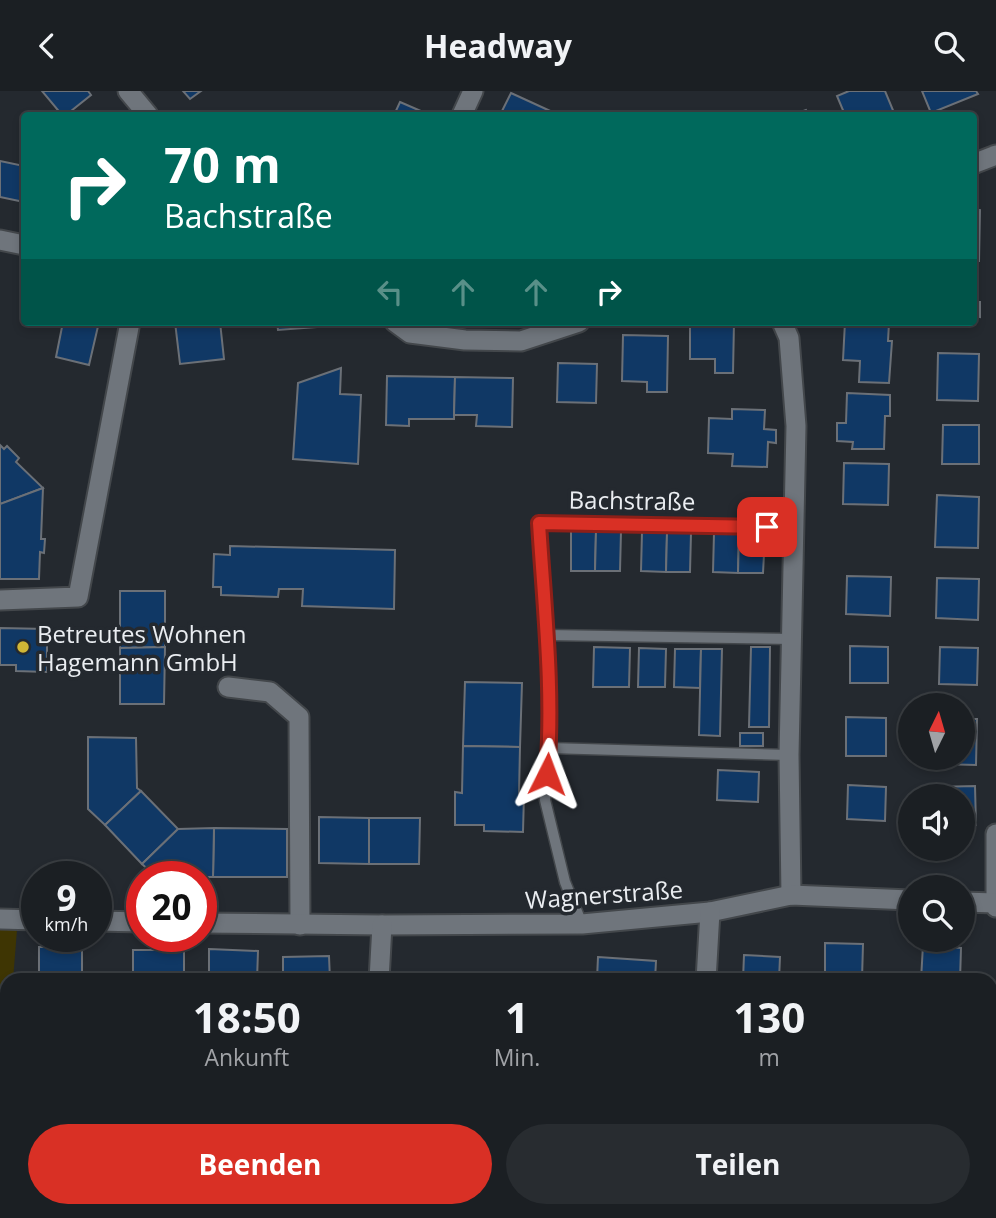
<!DOCTYPE html>
<html lang="de">
<meta charset="utf-8">
<style>
body{margin:0;font-family:"Open Sans",sans-serif;background:#282c30;color:#f1f3f6;height:100vh;display:flex;flex-direction:column;font-size:26px;white-space:nowrap}
*{box-sizing:border-box;margin:0}
p{font-size:23px;color:#a0a2a6}
.icon{flex:none;width:38px;height:38px;fill:none;stroke:currentColor;stroke-width:2;stroke-linecap:round;stroke-linejoin:round}
.map{position:relative;flex:1;overflow:hidden}
.sheet{position:absolute;left:0px;top:882px;width:998px;height:245px;display:flex;flex-direction:column;background:#1b1f23;border-radius:21px 21px 0 0;box-shadow:0 4px 10px #0003,0 0 0 2px #393d41}
.sheet>*{flex:none}
.banner{position:absolute;left:21px;top:21px;width:956px;height:214px;border-radius:7px;box-shadow:0 4px 10px #0003,0 0 0 2px #393d41;background:#00695c;color:#fff;overflow:hidden}
.needle{width:46px;rotate:5deg}
.buttons{position:absolute;left:898px;top:602px;display:grid;gap:14px}
.buttons a{display:grid;place-items:center;width:77px;height:77px;border-radius:50%;background:#1b1f23;box-shadow:0 4px 10px #0003,0 0 0 2px #393d41;font-size:35px}
.speed{position:absolute;left:21px;top:770px;display:flex;gap:14px;font-size:35px;font-weight:700;text-align:center}
.speed>*{display:grid;place-content:center;width:91px;height:91px;border-radius:50%;background:#1b1f23;box-shadow:0 4px 10px #0003,0 0 0 2px #393d41;line-height:1}
.speed small{font-size:18px;font-weight:400}
.speed .limit{border:10px solid #d22;background:#fff;color:#111}
.pin{position:absolute;display:grid;place-items:center;width:60px;height:60px;color:#fff;margin:-30px;border-radius:14px;box-shadow:0 4px 10px #0006}
.me{position:absolute;width:77px;margin:-38px;rotate:3deg;stroke-linejoin:round;filter:drop-shadow(0 0 5px #0008)}
.turn{display:flex;align-items:center;gap:24px;height:147px;padding:0 28px;font-size:32px}
.turn .icon{width:91px;height:91px;stroke-width:2.5}
.turn b{display:block;font-size:49px;line-height:60px}
.lanes{display:flex;align-items:center;height:66px;padding:0 28px;background:#0003;justify-content:center;gap:35px;direction:ltr}
.lanes .off{opacity:.35}
.eta{display:flex;justify-content:space-evenly;align-items:center;height:119px;text-align:center}
.eta b{font-size:42px;font-weight:700;line-height:49px}
.button{display:flex;gap:14px;margin-top:auto;padding:14px 28px}
.button a{flex:1;height:80px;border-radius:42px;background:#d93025;color:#fff;font-size:28px;font-weight:700;line-height:80px;text-align:center}
.button a+a{background:#282c30;color:#f1f3f6}
header{display:flex;justify-content:space-between;align-items:center;height:91px;padding:0 28px;background:#1b1f23;font-size:32px;font-weight:700}
.map>svg:first-child{display:block}
.green{fill:#3e3503}
.building{fill:#103865;stroke:#6b7077;stroke-width:2}
.lines{fill:none;stroke-linecap:round;stroke-linejoin:round}
.service-casing{stroke:#43474b;stroke-width:13}
.minor-casing{stroke:#43474b;stroke-width:23}
.service{stroke:#6f757c;stroke-width:10}
.minor{stroke:#6f757c;stroke-width:19}
.route-casing{stroke:#8d1f18;stroke-width:18}
.route{stroke:#d93025;stroke-width:12}
.poi-dot{fill:#d1b736;stroke:#24292f;stroke-width:2.5}
.labels{text-anchor:middle;dominant-baseline:central;stroke-width:7;stroke-linejoin:round;paint-order:stroke}
.street-label{font-size:24px;fill:#eaedf1;stroke:#24292f}
.poi-label{font-size:24px;fill:#eaedf1;stroke:#24292f;text-anchor:start}
</style>
<header><svg class="icon" aria-label="back" viewBox="0 0 24 24"><path d="M15 5l-7 7 7 7"/></svg>Headway<svg class="icon" aria-label="search" viewBox="0 0 24 24"><circle cx="10" cy="10" r="6"/><path d="M15 15l6 6"/></svg></header>
<div class="map">
<svg width="996" height="1127" viewBox="0 0 996 1127">
<rect width="100%" height="100%" fill="#24292f"/>
<polygon class="green" points="0,839 17,839 13,889 7,889 7,933 0,933"/>
<g class="building">
<polygon points="42,0 88,0 91,4 66,24 62,24"/>
<polygon points="183,0 201,0 190,8"/>
<polygon points="849,0 885,0 895,24 845,24 837,5"/>
<polygon points="922,0 976,0 978,3 931,22"/>
<polygon points="511,2 559,24 500,24"/>
<polygon points="400,11 430,24 394,24"/>
<polygon points="806,19 808,24 792,24"/>
<polygon points="0,70 24,75 24,111 0,106"/>
<polygon points="973,118 980,119 979,170 973,170"/>
<polygon points="973,193 976,193 975,211 980,211 980,226 973,225"/>
<polygon points="63,231 99,231 89,274 56,266"/>
<polygon points="175,231 220,231 224,268 180,273"/>
<polygon points="277,231 315,231 316,236 278,239"/>
<polygon points="690,231 734,231 733,282 715,282 715,268 690,268"/>
<polygon points="845,231 889,232 888,250 892,250 889,292 859,291 860,270 843,269"/>
<polygon points="623,244 668,245 667,301 647,301 647,291 622,290"/>
<polygon points="938,262 979,263 978,310 937,309"/>
<polygon points="558,272 597,273 596,312 557,311"/>
<polygon points="341,277 340,303 361,304 358,373 293,368 298,292"/>
<polygon points="387,285 455,286 454,328 409,328 409,335 386,334"/>
<polygon points="455,286 513,287 512,336 476,335 477,324 454,324"/>
<polygon points="847,302 890,304 890,325 885,325 884,358 852,358 853,351 837,350 837,332 846,332"/>
<polygon points="732,318 765,319 764,338 776,339 776,352 768,351 767,376 732,375 733,363 708,362 709,327 732,328"/>
<polygon points="943,334 979,334 979,373 942,373"/>
<polygon points="0,354 4,358 7,355 19,367 16,371 43,397 0,413"/>
<polygon points="844,372 889,373 888,414 843,413"/>
<polygon points="43,397 41,448 45,448 44,462 40,461 39,488 0,488 0,413"/>
<polygon points="937,404 979,406 978,457 935,456"/>
<polygon points="571,440 596,440 595,480 571,480"/>
<polygon points="596,440 621,440 620,480 595,480"/>
<polygon points="642,441 667,442 666,481 641,480"/>
<polygon points="667,442 691,442 690,481 666,481"/>
<polygon points="714,442 739,443 738,482 713,481"/>
<polygon points="739,443 765,444 763,482 738,482"/>
<polygon points="230,455 395,459 394,518 302,515 303,498 279,498 278,506 221,504 221,496 213,496 214,463 230,464"/>
<polygon points="847,485 891,486 890,525 846,523"/>
<polygon points="937,487 979,488 978,529 936,527"/>
<polygon points="120,500 165,500 165,556 120,557"/>
<polygon points="0,537 47,538 47,581 16,580 16,574 0,574"/>
<polygon points="850,555 888,556 888,592 850,592"/>
<polygon points="165,556 164,613 120,613 120,557"/>
<polygon points="594,556 630,557 629,596 593,596"/>
<polygon points="751,556 770,556 769,636 749,636"/>
<polygon points="940,556 978,557 977,594 939,593"/>
<polygon points="639,557 666,558 665,596 638,596"/>
<polygon points="675,558 701,558 700,597 674,596"/>
<polygon points="701,558 722,558 720,645 699,644"/>
<polygon points="465,591 522,592 520,656 463,655"/>
<polygon points="846,626 886,627 886,665 846,665"/>
<polygon points="962,628 977,628 976,674 939,673 939,667 962,667"/>
<rect x="740" y="642" width="23" height="13"/>
<polygon points="88,646 136,647 137,697 141,700 105,734 88,718"/>
<polygon points="463,655 520,656 519,703 524,703 523,741 484,740 484,734 455,734 455,701 462,702"/>
<polygon points="718,679 759,681 758,711 717,709"/>
<polygon points="848,694 886,696 885,730 847,728"/>
<polygon points="975,695 976,734 962,734 962,705 935,705 935,696"/>
<polygon points="141,700 178,738 142,773 105,734"/>
<polygon points="319,726 369,727 369,773 319,772"/>
<polygon points="369,727 420,727 419,773 369,773"/>
<polygon points="214,737 287,738 287,786 213,786"/>
<polygon points="214,737 213,786 156,786 142,773 178,738"/>
<polygon points="825,852 863,853 862,888 825,887"/>
<polygon points="923,854 961,857 960,889 921,889"/>
<rect x="39" y="856" width="43" height="33"/>
<polygon points="209,858 258,860 257,889 209,889"/>
<rect x="133" y="859" width="51" height="30"/>
<polygon points="744,864 780,866 779,889 743,889"/>
<polygon points="329,865 330,889 283,889 283,866"/>
<polygon points="598,866 656,870 655,889 597,888"/>
<rect x="0" y="955" width="7" height="48"/>
<rect x="990" y="983" width="6" height="35"/>
<rect x="990" y="1067" width="6" height="50"/>
<polygon points="0,1082 7,1082 7,1120 18,1120 18,1123 0,1123"/>
<rect x="64" y="1120" width="44" height="7"/>
<polygon points="128,1120 183,1120 183,1124 128,1123"/>
<rect x="207" y="1120" width="50" height="7"/>
<polygon points="280,1120 321,1120 321,1127 280,1126"/>
<rect x="455" y="1120" width="42" height="7"/>
<polygon points="631,1120 664,1120 663,1127 631,1127"/>
<rect x="732" y="1120" width="35" height="7"/>
</g>
<g class="lines">
<defs>
<g id="service">
<polyline points="546,544 791,548"/>
<polyline points="549,657 789,664"/>
<polyline points="582,833 565,791 545,709 549,657 546,544 539,432 795,437"/>
</g>
<g id="minor">
<polyline points="128,0 148,24"/>
<polyline points="462,24 473,0"/>
<polyline points="973,73 996,64"/>
<polyline points="0,149 24,154"/>
<polyline points="395,231 410,242 465,249 521,250 579,231"/>
<polyline points="782,231 789,247 796,335 789,664 791,804"/>
<polyline points="0,509 78,506 130,231"/>
<polyline points="228,596 270,601 299,626 300,834"/>
<polyline points="996,743 996,816"/>
<polyline points="962,811 996,812"/>
<polyline points="0,828 37,829"/>
<polyline points="96,830 142,831"/>
<polyline points="201,832 382,834 582,833 710,821 791,804 910,809"/>
<polyline points="379,889 382,834"/>
<polyline points="706,889 710,821"/>
<polyline points="990,944 996,944"/>
<polyline points="375,1120 376,1127"/>
<polyline points="695,1127 695,1120"/>
</g>
</defs>
<use href="#service" class="service-casing"/>
<use href="#minor" class="minor-casing"/>
<use href="#service" class="service"/>
<use href="#minor" class="minor"/>
</g>
<g class="lines">
<defs>
<path id="route" d="M547,683c7,-82 -3,-169 -8,-251l228,4"/>
</defs>
<use href="#route" class="route-casing"/>
<use href="#route" class="route"/>
</g>
<circle class="poi-dot" cx="23" cy="556" r="7"/>
<g class="labels">
<g class="street-label">
<text transform="translate(632 409) rotate(1)">Bachstraße</text>
<text transform="translate(604 803) rotate(-4)">Wagnerstraße</text>
</g>
<g class="poi-label">
<text x="37" y="542">Betreutes Wohnen<tspan x="37" dy="28">Hagemann GmbH</tspan></text>
</g>
</g>
</svg>
<div class="buttons">
<a><svg class="needle" viewBox="-14 -14 28 28"><path d="M0-13l5 13h-10z" fill="#e53935"/><path d="M0 13l5-13h-10z" fill="#a0a2a6"/></svg></a>
<a><svg class="icon" aria-label="sound" viewBox="0 0 24 24"><path d="M4 9h4l5-4v14l-5-4H4zM17 9q2 3 0 6"/></svg></a>
<a><svg class="icon" aria-label="search" viewBox="0 0 24 24"><circle cx="10" cy="10" r="6"/><path d="M15 15l6 6"/></svg></a>
</div>
<div class="speed"><div>9<small>km/h</small></div><div class="limit">20</div></div>
<div class="pin" style="left:767px;top:436px;background:#d93025"><svg class="icon" aria-label="arrive" viewBox="0 0 24 24"><path d="M6 21V4h12l-3 4 3 4H6"/></svg></div>
<svg class="me" style="left:547px;top:683px" viewBox="-20 -20 40 40"><path d="M0-17L14 15 0 8-14 15z" fill="#d93025" stroke="#fff" stroke-width="4"/></svg>
<div class="banner">
<div class="turn"><svg class="icon" aria-label="right" viewBox="0 0 24 24"><path d="M7 20v-9h11M14 6l5 5-5 5"/></svg><div><b>70 m</b>Bachstraße</div></div>
<div class="lanes"><svg class="icon off" aria-label="left" viewBox="0 0 24 24"><path d="M17 20v-9H6M10 6l-5 5 5 5"/></svg><svg class="icon off" aria-label="ahead" viewBox="0 0 24 24"><path d="M12 20V5M6 11l6-6 6 6"/></svg><svg class="icon off" aria-label="ahead" viewBox="0 0 24 24"><path d="M12 20V5M6 11l6-6 6 6"/></svg><svg class="icon" aria-label="right" viewBox="0 0 24 24"><path d="M7 20v-9h11M14 6l5 5-5 5"/></svg></div>
</div>
<section class="sheet">
<div class="eta">
<div><b>18:50</b><p>Ankunft</p></div>
<div><b>1</b><p>Min.</p></div>
<div><b>130</b><p>m</p></div>
</div>
<div class="button"><a>Beenden</a><a>Teilen</a></div>
</section>
</div>
